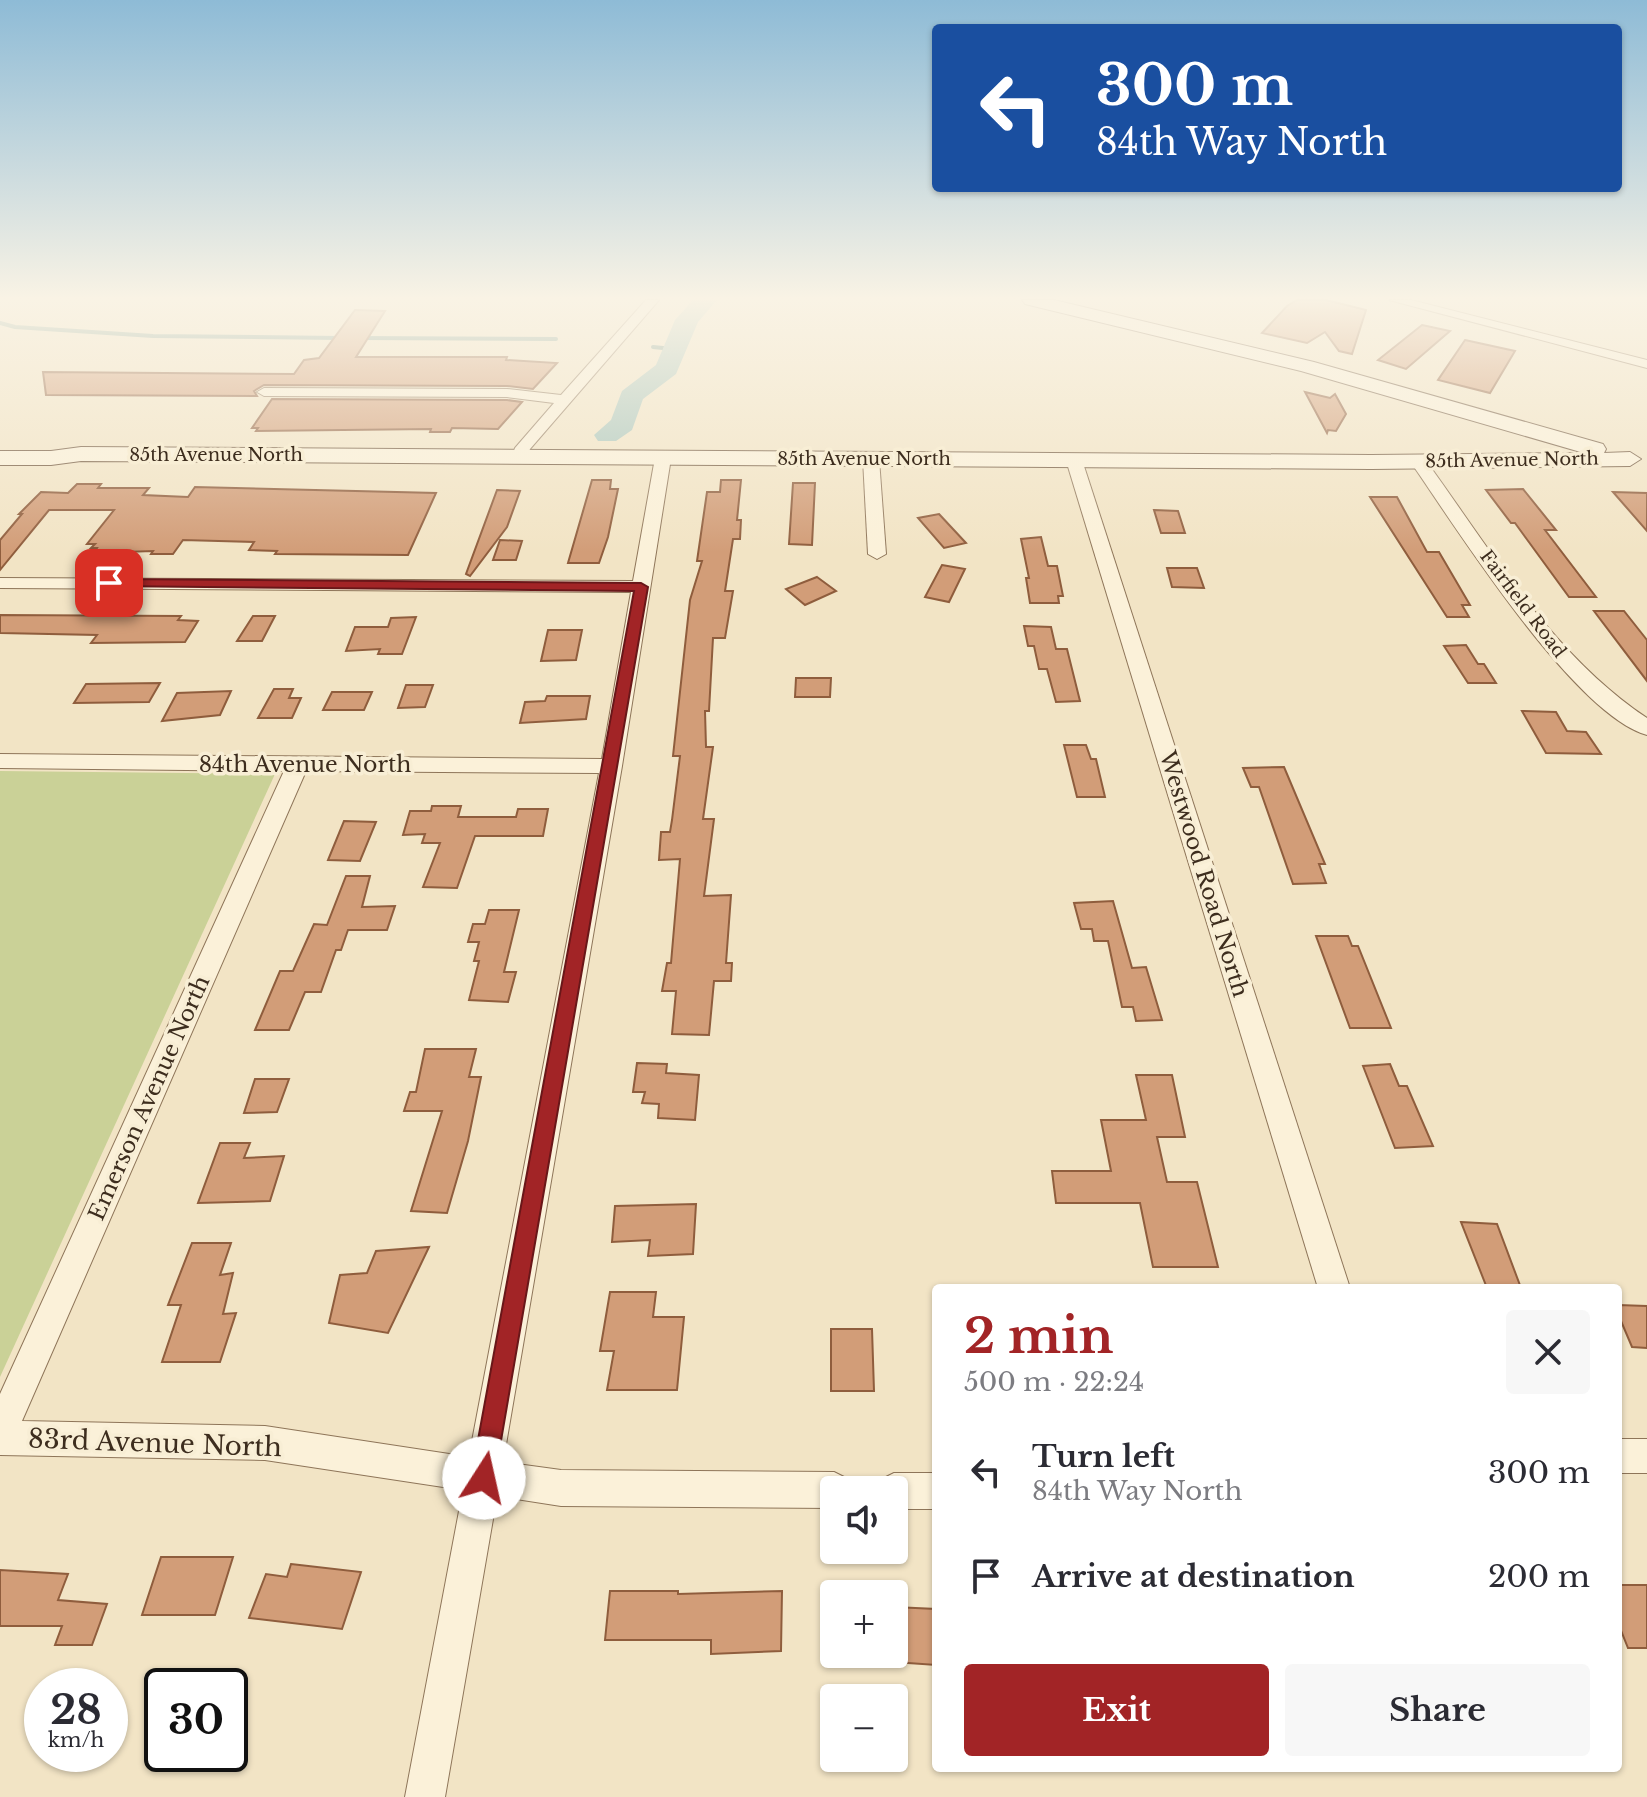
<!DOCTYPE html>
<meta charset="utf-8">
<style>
body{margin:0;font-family:"Libre Baskerville",serif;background:#f7f7f7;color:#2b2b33;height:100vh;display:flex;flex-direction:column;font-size:30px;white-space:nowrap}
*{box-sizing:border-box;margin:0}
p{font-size:26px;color:#7c7c81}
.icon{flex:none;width:44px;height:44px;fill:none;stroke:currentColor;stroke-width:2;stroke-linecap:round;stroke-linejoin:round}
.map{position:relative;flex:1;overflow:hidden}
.sheet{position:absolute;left:932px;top:1284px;width:690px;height:488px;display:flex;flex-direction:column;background:#fff;border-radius:8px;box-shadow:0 2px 6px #0004}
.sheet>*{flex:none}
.banner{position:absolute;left:932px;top:24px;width:690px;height:168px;border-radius:8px;box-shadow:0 2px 6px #0004;background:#1a4fa0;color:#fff;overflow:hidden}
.buttons{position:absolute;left:820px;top:1476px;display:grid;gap:16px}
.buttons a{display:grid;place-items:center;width:88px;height:88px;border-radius:8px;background:#fff;box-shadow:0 2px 6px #0004;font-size:40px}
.speed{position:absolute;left:24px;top:1668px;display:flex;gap:16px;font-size:40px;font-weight:700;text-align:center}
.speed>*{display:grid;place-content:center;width:104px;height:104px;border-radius:50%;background:#fff;box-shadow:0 2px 6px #0004;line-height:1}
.speed small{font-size:20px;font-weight:400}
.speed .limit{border:4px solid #111;border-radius:12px;background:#fff;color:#111}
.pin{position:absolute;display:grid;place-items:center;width:68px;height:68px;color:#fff;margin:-34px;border-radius:16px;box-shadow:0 4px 12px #0006}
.me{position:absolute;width:88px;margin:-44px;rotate:10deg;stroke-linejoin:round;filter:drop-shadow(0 0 6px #0008)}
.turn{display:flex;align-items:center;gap:28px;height:168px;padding:0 32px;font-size:36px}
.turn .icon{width:104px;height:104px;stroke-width:2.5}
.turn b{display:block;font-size:56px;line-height:68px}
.round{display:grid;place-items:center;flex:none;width:84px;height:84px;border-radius:8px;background:#f7f7f7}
.summary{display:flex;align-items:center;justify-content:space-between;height:136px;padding:0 32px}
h1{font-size:48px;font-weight:800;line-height:60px;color:#a22426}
.action{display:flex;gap:16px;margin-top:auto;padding:16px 32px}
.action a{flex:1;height:92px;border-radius:8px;background:#a22426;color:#fff;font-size:32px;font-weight:800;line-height:92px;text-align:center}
.action a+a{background:#f7f7f7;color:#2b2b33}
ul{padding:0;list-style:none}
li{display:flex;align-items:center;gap:24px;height:104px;padding:0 32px}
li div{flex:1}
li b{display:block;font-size:30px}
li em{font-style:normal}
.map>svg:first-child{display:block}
.green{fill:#cad197}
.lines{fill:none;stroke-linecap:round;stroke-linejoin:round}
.stream{stroke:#6c948a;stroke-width:4}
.river{fill:#a7c5bc;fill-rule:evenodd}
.building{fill:#d29d78;stroke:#8f5d3d;stroke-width:2}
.street-casing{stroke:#8e7559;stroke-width:2}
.secondary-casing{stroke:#70563c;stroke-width:2}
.street{fill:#fbf1d9;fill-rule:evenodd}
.secondary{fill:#fbf1d9;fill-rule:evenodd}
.route{fill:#a22426;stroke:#691719;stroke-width:2}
.labels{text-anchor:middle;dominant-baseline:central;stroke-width:7;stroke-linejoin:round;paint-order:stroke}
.far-street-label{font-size:18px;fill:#3d2d1e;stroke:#f8eed5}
.street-label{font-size:22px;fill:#3d2d1e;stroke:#f8eed5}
.near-street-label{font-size:26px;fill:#3d2d1e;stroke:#f8eed5}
</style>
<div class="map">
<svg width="1647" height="1797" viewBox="0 0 1647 1797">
<rect width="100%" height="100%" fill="#f2e4c5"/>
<polygon class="green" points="0,771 275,774 0,1377"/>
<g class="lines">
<g class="stream">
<polyline points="0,323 15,327 153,336 341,338"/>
<polyline points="361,338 556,339"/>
<polyline points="653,347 673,349"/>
</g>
<polygon class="river" points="693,300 717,300 698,322 676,374 643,399 632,430 616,441 598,441 594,435 611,420 622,391 656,365 675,320"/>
</g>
<g class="building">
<polygon points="1297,300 1326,300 1366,310 1352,354 1339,351 1325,332 1307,343 1262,333 1287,306"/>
<polygon points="355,310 385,311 356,357 507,357 506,360 557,363 533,389 507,386 264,385 254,391 257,396 46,395 43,372 294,374 304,360 319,358"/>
<polygon points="1422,325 1450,331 1406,369 1378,360"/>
<polygon points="1465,340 1515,351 1490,393 1438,380"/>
<polygon points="1305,392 1330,398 1335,394 1346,414 1336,431 1328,430 1327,433"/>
<polygon points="272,399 507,400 522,402 498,429 452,428 450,432 430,432 431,429 256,431 258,428 252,428"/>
<polygon points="592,480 611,480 610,489 618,489 608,537 599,563 568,563"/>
<polygon points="721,480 741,480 737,520 741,520 740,539 733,539 725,591 733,591 725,638 713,638 709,711 705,711 706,747 713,747 703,819 714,819 704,896 731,895 726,963 732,963 731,981 714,981 709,1035 672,1034 676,991 662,991 667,963 671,963 680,859 659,860 661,832 670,832 672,820 680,756 673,756 690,600 702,561 697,561 707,492 720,492"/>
<polygon points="793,483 815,483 812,545 789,544"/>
<polygon points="77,484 101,484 98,488 149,488 143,495 188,497 195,487 436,493 408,555 275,554 277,551 249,550 254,542 183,540 173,554 151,554 153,551 94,553 97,548 91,548 95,544 87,544 114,510 49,510 0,570 0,540 22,514 19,514 41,492 68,493"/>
<polygon points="1523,489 1556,530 1545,530 1596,597 1569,597 1515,523 1511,523 1486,490"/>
<polygon points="497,490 520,491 507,527 470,576 466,574"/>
<polygon points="1613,492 1647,493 1647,531"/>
<polygon points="1370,497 1397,497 1427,552 1439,552 1470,605 1462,605 1469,617 1447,617"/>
<polygon points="1154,510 1178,511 1185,533 1161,533"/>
<polygon points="939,514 966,543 944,548 918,518"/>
<polygon points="1041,537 1048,566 1057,566 1063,596 1058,596 1059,603 1030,603 1026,578 1029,578 1021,539"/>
<polygon points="500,540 522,541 516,560 493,560"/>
<polygon points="942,565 965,569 949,602 925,597"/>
<polygon points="1167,568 1197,568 1204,588 1172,587"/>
<polygon points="817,577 836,591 805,605 786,589"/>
<polygon points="1594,611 1624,611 1647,640 1647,681"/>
<polygon points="0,615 181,616 178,620 198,621 185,642 91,643 97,635 0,633"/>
<polygon points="253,616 275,616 262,641 237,641"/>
<polygon points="416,617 402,654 378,654 380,649 346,651 355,627 388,627 391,618"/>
<polygon points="1024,626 1051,627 1056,649 1067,649 1080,701 1056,702 1047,669 1039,669 1034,646 1028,646"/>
<polygon points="548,630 582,630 576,660 541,661"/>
<polygon points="1466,645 1478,664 1484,664 1496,683 1468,683 1444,646"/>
<polygon points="796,678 831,678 830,697 795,697"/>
<polygon points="160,683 149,702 74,703 86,684"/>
<polygon points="406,685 433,685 425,707 398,708"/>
<polygon points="274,689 293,689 289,698 301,698 292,718 258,718"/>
<polygon points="231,691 220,715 162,721 177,693"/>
<polygon points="332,692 372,692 364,710 323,710"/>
<polygon points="547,696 590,696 586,719 520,723 525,702 545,701"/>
<polygon points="1522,711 1556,712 1567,731 1586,732 1601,754 1546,753"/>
<polygon points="1064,745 1086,745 1091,759 1096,759 1105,797 1077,797"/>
<polygon points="1284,767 1325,864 1319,864 1326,883 1293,884 1259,787 1251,787 1243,768"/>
<polygon points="432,806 461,806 458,817 516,817 518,809 548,809 543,836 475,836 457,888 423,887 440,843 422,843 425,834 403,835 410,811 431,811"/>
<polygon points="344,821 376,822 360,861 328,860"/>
<polygon points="346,876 370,876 362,907 395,906 387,930 348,930 341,950 336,950 321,992 305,992 289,1030 255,1030 280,971 293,971 314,924 327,925"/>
<polygon points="1113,901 1132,968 1146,967 1162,1020 1136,1021 1133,1007 1122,1007 1108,941 1094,941 1092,929 1081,929 1074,903"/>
<polygon points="489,910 519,910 504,972 516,972 508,1002 469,1000 479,961 474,961 479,942 468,942 473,924 485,924"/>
<polygon points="1316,936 1348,936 1352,946 1358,946 1391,1028 1350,1028"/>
<polygon points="425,1049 476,1049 469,1077 481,1077 468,1141 447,1213 411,1211 442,1111 404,1111 410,1092 416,1092"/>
<polygon points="637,1063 667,1064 666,1073 699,1075 695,1120 658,1118 659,1104 642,1103 645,1092 633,1092"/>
<polygon points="1390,1064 1399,1086 1407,1086 1433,1146 1395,1148 1363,1066"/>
<polygon points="1136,1075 1172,1075 1185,1137 1157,1137 1167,1182 1197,1182 1218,1267 1153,1267 1140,1203 1056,1203 1052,1171 1111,1171 1101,1120 1146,1120"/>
<polygon points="255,1079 289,1079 277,1112 244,1113"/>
<polygon points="220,1143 250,1143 244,1158 284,1156 270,1201 198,1203"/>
<polygon points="696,1204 693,1254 648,1256 650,1240 612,1242 615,1206"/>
<polygon points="1461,1222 1497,1224 1521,1288 1487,1288"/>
<polygon points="192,1243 231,1243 220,1275 233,1273 223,1314 236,1313 220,1362 162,1362 181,1305 168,1305"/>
<polygon points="429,1247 388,1333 329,1323 340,1275 367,1273 376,1251"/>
<polygon points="610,1292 656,1292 653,1317 684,1317 677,1390 607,1390 614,1351 600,1351"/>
<polygon points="1618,1305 1647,1306 1647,1348 1632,1347 1618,1314"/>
<polygon points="831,1329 872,1329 874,1391 831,1391"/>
<polygon points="161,1557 233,1557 215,1615 142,1615"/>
<polygon points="291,1564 361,1572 342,1629 249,1618 266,1574 287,1577"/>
<polygon points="0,1570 68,1574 58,1600 107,1604 92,1645 55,1645 62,1626 0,1626"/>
<polygon points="1618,1585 1647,1585 1647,1648 1628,1648 1618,1623"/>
<polygon points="610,1591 678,1591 678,1594 782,1591 781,1651 711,1654 711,1640 605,1640"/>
<polygon points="894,1607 936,1609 936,1665 894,1662"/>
</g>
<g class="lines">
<defs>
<g id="street">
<polygon points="646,300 659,300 530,449 526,459 520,461 512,456 515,448 554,403 507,397 264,396 257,392 264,388 507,389 561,395"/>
<polygon points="1389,300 1411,300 1647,360 1647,368"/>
<path d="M663,453l8,5 -49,308 -119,696 58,8 273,2 12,6 6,12h-18v18l-273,-2 -64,-10 -52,301h-40l58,-307 -198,-30 -265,-5v-61l284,-623 -284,-3v-14l602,5 29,-167 -631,-4v-10l633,3 22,-123zM306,771l293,2 -130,684 -204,-31 -243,-5z"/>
<polygon points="871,454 879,459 886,554 877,559 868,554 863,459"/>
<polygon points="1074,455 1082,460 1350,1288 1318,1288 1066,460"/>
<path d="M1418,456l6,2c67,92 127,196 223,260v17c-73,-20 -192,-209 -237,-274z"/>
<rect x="1618" y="1439" width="29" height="34"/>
<polygon points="894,1473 936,1473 936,1509 894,1509 894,1490 877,1490 882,1479"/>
</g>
<polygon id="secondary" points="1022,300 1054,300 1314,362 1603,444 1606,449 1604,453 1630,452 1641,459 1630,466 1371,469 81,461 51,465 0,465 0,451 51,451 81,447 1371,455 1584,453 1301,371 1025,304"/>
</defs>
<use href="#street" class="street-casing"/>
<use href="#secondary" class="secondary-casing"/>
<use href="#street" class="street"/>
<use href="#secondary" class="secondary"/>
</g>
<linearGradient id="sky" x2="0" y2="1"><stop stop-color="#8ebbd6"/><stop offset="0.54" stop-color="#f9f3e5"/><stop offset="1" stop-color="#f9f3e5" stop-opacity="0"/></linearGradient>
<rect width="1647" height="552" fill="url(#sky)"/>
<polygon class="route" points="109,579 641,583 648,587 493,1487 484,1491 475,1487 471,1478 634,591 104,586 102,583"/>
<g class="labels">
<g class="far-street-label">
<text x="216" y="455">85th Avenue North</text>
<text x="864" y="459">85th Avenue North</text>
<text transform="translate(1512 460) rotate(-1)">85th Avenue North</text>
<text transform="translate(1523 604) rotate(53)">Fairfield Road</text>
</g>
<g class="street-label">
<text x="305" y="764">84th Avenue North</text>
<text transform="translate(1204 874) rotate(73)">Westwood Road North</text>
<text transform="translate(149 1098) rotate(-66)">Emerson Avenue North</text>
</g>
<g class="near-street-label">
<text transform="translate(155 1443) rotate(2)">83rd Avenue North</text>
</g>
</g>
</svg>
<div class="buttons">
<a><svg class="icon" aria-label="sound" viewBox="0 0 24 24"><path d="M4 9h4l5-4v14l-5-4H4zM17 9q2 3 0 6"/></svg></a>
<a>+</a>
<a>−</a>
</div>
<div class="speed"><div>28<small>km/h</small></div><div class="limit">30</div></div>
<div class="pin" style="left:109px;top:583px;background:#d93025"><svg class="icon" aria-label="arrive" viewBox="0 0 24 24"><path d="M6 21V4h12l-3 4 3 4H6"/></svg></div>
<svg class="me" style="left:484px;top:1478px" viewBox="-20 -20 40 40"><circle r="19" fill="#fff"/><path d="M0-13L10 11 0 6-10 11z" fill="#a22426"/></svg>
<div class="banner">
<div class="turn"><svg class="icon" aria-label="left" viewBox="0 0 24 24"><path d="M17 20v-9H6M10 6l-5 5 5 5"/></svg><div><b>300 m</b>84th Way North</div></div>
</div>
<section class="sheet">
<div class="summary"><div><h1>2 min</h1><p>500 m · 22:24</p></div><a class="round"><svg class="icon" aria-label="close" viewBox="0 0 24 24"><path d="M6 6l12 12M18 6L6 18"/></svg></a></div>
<ul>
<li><svg class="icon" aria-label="left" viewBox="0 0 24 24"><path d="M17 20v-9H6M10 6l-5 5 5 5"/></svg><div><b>Turn left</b><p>84th Way North</p></div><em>300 m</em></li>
<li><svg class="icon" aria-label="arrive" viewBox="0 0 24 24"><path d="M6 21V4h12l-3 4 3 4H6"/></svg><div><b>Arrive at destination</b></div><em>200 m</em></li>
</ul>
<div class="action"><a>Exit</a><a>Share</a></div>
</section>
</div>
